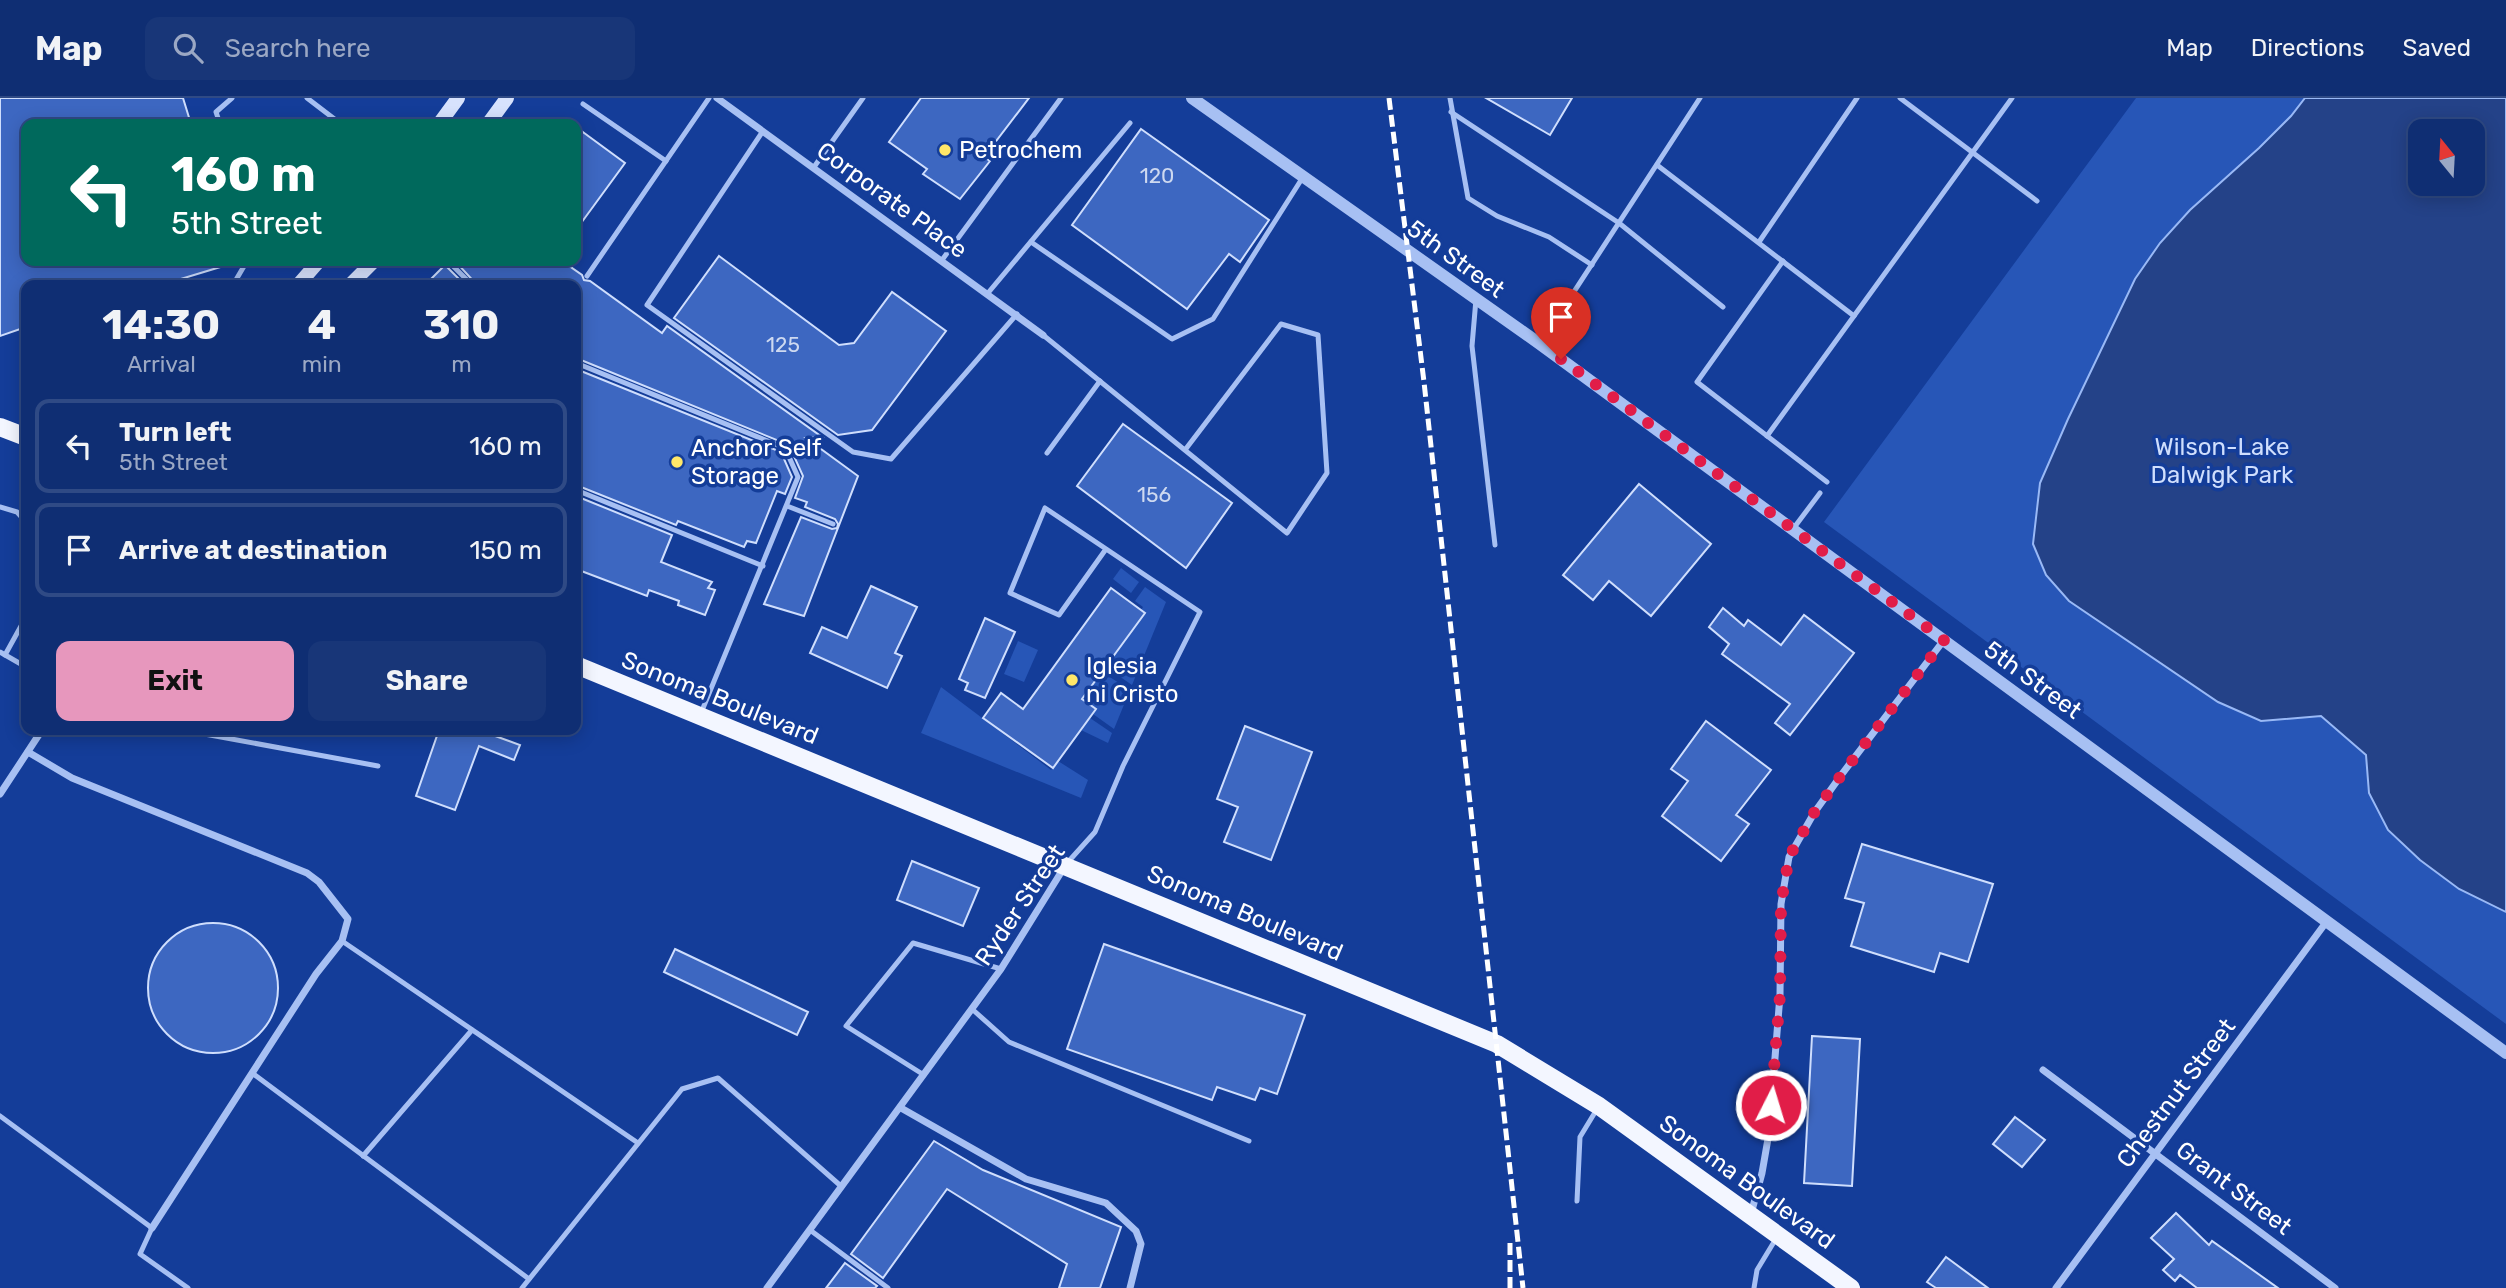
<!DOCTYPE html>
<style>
body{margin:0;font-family:Rubik,sans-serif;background:#183678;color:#f1f3f6;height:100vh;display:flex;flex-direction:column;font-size:26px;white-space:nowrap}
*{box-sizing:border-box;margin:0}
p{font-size:23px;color:#9ba8c4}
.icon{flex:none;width:38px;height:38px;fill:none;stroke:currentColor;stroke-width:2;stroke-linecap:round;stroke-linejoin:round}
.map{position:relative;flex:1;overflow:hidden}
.drawer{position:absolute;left:21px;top:182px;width:560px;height:455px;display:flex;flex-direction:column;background:#0f2e73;border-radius:14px;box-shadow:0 4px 18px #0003,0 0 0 2px #2f4a85}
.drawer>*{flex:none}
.hud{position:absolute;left:21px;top:21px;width:560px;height:147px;border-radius:14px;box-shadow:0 4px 18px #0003,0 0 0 2px #2f4a85;background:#00695c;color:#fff;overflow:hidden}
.needle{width:46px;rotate:342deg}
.buttons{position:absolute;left:2408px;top:21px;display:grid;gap:14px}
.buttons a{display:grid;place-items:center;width:77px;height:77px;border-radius:14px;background:#0f2e73;box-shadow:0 4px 18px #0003,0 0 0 2px #2f4a85;font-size:35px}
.pin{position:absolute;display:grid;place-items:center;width:60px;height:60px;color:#fff;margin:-72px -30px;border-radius:50% 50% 50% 0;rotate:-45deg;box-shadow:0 0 7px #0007}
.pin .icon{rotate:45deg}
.me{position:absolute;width:77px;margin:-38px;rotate:5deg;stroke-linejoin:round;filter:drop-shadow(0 0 5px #0008)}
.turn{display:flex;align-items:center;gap:24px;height:147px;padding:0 35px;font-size:32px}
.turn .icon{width:91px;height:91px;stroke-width:2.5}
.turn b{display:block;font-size:49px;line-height:60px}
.eta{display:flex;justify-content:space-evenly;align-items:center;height:119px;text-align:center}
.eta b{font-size:42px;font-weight:700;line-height:49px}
.cta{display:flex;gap:14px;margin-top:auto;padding:14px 35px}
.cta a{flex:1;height:80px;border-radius:14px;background:#e797bd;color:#111;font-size:28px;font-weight:700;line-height:80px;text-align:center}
.cta a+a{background:#183678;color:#f1f3f6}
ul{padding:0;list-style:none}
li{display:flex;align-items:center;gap:21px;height:94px;margin:0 14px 10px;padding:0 21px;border:4px solid #2f4a85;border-radius:14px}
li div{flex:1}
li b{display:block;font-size:26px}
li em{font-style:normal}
header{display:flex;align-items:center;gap:42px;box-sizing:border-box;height:98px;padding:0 35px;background:#0f2e73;border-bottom:2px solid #2f4a85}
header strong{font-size:33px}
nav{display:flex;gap:38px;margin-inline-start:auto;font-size:24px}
.search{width:490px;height:63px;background:#183678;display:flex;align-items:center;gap:18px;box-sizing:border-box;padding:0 24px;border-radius:14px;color:#9ba8c4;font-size:26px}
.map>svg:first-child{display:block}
.green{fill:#2756b7;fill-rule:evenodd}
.water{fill:#244288;stroke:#99b9f6;stroke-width:2;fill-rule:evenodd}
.building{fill:#3d67c1;stroke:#cfdefd;stroke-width:2}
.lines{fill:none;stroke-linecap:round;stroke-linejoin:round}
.service{stroke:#a7c0f3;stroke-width:5}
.minor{stroke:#a7c0f3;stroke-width:7}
.tertiary{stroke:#a7c0f3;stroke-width:12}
.secondary{stroke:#d7e2fd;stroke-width:14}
.primary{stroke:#f3f6ff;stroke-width:18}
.rail{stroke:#fff;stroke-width:5;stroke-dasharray:12 5;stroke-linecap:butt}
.route{stroke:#e11d48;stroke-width:12;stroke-dasharray:0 21.6}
.poi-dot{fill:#ffe769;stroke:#143d99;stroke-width:2.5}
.labels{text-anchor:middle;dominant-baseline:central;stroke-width:7;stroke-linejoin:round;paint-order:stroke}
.number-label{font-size:21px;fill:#ced9f0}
.poi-label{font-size:24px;fill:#fff;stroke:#143d99;text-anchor:start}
.street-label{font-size:24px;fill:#fff;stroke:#143d99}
.park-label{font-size:24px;fill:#cfdefd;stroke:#143d99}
</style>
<header>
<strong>Map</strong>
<div class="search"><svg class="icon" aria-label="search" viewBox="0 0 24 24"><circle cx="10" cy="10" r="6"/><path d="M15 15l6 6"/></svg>Search here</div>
<nav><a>Map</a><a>Directions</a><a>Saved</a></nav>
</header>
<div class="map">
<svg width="2506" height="1190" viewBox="0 0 2506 1190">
<rect width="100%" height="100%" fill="#143d99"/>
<g class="green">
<path d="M2136,0h370v926l-682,-502zM2420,33h53v53h-53z"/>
<polygon points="1121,470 1139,484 1131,495 1113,481"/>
<polygon points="1145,489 1166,504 1132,587 1106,569 1145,515 1141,512 1143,509 1135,503"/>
<polygon points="1018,543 1038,552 1024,584 1004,576"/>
<polygon points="1102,574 1130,592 1114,631 1093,616 1096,611 1082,601"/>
<polygon points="941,589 1051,672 1058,663 1088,682 1081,700 921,635"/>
<polygon points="1090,620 1112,635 1108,645 1081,632"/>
</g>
<path class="water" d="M2305,0h201v814l-47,-23 -39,-29 -32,-30 -19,-37 -3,-38 -45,-39 -60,5 -43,-19 -149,-101 -23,-26 -13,-31 7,-61 28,-64 67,-140 25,-36 30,-33 69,-62 32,-32zM2420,33h53v53h-53z"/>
<g class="building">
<polygon points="0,0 183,0 191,26 26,26 26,163 226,163 227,167 161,187 26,187 26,229 0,238"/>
<polygon points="921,0 1029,0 984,59 990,63 960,101 923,76 927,71 889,44"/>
<polygon points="1486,0 1572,0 1550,37"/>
<polygon points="576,29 625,65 576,132"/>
<polygon points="1141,31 1269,122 1240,164 1229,156 1187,211 1072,127"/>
<polygon points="719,158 839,247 854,245 892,194 946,233 872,332 838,337 674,220"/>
<polygon points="455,163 562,163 582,177 584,182 590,183 662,235 667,228 822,339 806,340 858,378 804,518 764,506 801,419 832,431 837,430 838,426 835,421 805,409 807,404 795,400 803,378 789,347 576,260 576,187 477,187"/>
<polygon points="445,167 465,187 425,187"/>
<polygon points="576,271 781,354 792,379 785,396 777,393 756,445 747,443 744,449 678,423 676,427 576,387"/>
<polygon points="1123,326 1232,405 1186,470 1077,388"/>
<polygon points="1639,386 1711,446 1651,518 1609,483 1593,502 1563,477"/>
<polygon points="576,398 672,437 661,464 712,484 708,490 715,492 705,517 678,507 679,503 649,492 647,498 576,471"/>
<polygon points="871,488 917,509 895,555 902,558 887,590 810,555 822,529 847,540"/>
<polygon points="1111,490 1145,515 1082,601 1096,611 1053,670 983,620 1001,595 1023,611"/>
<polygon points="1723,510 1744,528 1748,522 1781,547 1804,517 1854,555 1790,637 1775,625 1790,606 1722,556 1729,546 1709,529"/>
<polygon points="985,520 1015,534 985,600 965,592 968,585 959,581"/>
<polygon points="1706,623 1771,672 1736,717 1749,726 1721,763 1662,718 1688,683 1671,671"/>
<polygon points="1245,628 1312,654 1271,762 1224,744 1238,709 1217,701"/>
<polygon points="439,632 485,632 484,634 520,647 514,662 479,648 455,712 416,698"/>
<polygon points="1862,746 1993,786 1968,864 1940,855 1934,874 1851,848 1864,805 1845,800"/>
<polygon points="912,763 979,790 963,828 897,802"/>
<circle cx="213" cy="890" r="65"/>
<polygon points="1104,846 1305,917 1277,996 1260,990 1255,1002 1217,989 1212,1002 1067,951"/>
<polygon points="675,851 808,914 797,937 664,874"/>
<polygon points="1812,938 1860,941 1852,1088 1804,1085"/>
<polygon points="2015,1019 2045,1042 2022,1069 1993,1046"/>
<polygon points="934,1043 983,1072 1121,1129 1100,1190 1059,1190 1067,1166 947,1091 883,1180 851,1156"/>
<polygon points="2176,1115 2209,1147 2212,1143 2278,1190 2197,1190 2180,1177 2175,1183 2163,1172 2174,1161 2151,1140"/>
<polygon points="1946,1159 1988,1190 1936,1190 1927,1184"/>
<polygon points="845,1165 877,1188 875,1190 826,1190"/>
</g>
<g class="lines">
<g class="service">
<polyline points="307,0 341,26"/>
<polyline points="1450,0 1468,100 1497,118 1549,139 1592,167"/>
<polyline points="1900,0 2037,103"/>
<polyline points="583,6 666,63"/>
<polyline points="1451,14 1619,125 1723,209"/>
<polyline points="220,26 216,14 232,0"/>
<polyline points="763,33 647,207 853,354 891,361 1017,216"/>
<polyline points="1657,67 1854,218"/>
<polyline points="814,69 863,0"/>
<polyline points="1031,144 1172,241 1213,221 1303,79"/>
<polyline points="1759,144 1857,0"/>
<polyline points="942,162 1061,0"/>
<polyline points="448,163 472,187"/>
<polyline points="1783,163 1697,284 1827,384"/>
<polyline points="587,178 709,0"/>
<polyline points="233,187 247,163"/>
<polyline points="988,195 1130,25"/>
<polyline points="1476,201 1472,248 1495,447"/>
<polyline points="1043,237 1287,435 1327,375 1318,237 1281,226 1185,352"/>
<polyline points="1540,246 1700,0"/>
<polyline points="576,265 785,350 798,379 701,615"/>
<polyline points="1767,338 2012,0"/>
<polyline points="1047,355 1100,283"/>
<polyline points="576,392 763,468"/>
<polyline points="787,408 833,426"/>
<polyline points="0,409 17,414 26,424"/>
<polyline points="1793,431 1820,395"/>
<polyline points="0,554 26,569"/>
<polyline points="5,557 26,519"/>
<polyline points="194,632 199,635 378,668"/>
<polyline points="1068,764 1095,734 1123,668 1200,514 1045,410 1010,495 1059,517 1106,451"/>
<polyline points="342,843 638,1045"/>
<polyline points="972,911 1009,944 1249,1043"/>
<polyline points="252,975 529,1181"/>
<polyline points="924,977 846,928 913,845 1001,871"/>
<polyline points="0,1018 152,1130 140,1156 188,1190"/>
<polyline points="363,1058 472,932"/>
<polyline points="1577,1103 1580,1039 1597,1011"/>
<polyline points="810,1132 888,1190"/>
<polyline points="522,1190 682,991 718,980 842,1089"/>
<polyline points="1754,1190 1757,1172 1777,1139"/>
</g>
<g class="minor">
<polyline points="717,0 1043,237"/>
<polyline points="28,654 72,680 307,775 319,784 348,821 342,843 316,876 152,1130"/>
<polyline points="0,696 42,632"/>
<polyline points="2043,972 2335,1190"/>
<polyline points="901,1010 1026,1081 1106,1105 1136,1133 1141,1146 1130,1190"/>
<polyline points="1751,1116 1762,1075 1769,1035 1780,897 1781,806 1789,759 1814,715 1842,676 1944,542"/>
<polyline points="767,1190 1001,871 1065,768"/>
<polyline points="2056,1190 2327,823"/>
</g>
<polyline class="tertiary" points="1192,0 1540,246 2506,955"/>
<g class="secondary">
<polyline points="439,26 458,0"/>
<polyline points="488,26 507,0"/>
<polyline points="298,187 319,163"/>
<polyline points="350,187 374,163"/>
</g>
<g class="primary">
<polyline points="0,329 26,339"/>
<polyline points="576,567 1497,946 1599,1008 1851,1190"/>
</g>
<g class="rail">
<polyline points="1389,0 1424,284 1523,1190"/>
<polyline points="1510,1145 1510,1190"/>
</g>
</g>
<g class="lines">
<polyline class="route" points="1561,261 1944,542 1842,676 1814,715 1789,759 1781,806 1780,897 1771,1007"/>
</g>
<g class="poi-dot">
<circle cx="945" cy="52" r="7"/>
<circle cx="677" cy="364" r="7"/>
<circle cx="1072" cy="582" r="7"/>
</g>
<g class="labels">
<g class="number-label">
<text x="1157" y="77">120</text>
<text x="783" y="246">125</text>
<text x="1154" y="396">156</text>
</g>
<g class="poi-label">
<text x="959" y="52">Petrochem</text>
<text x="691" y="350">Anchor Self<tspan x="691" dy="28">Storage</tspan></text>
<text x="1086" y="568">Iglesia<tspan x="1086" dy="28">ni Cristo</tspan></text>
</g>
<g class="street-label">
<text transform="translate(892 102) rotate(36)">Corporate Place</text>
<text transform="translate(1456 161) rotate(36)">5th Street</text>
<text transform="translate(2033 582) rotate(36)">5th Street</text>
<text transform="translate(720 600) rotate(22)">Sonoma Boulevard</text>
<text transform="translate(1020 807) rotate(-56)">Ryder Street</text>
<text transform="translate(1245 815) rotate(23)">Sonoma Boulevard</text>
<text transform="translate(2176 995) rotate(-53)">Chestnut Street</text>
<text transform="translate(1747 1084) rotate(36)">Sonoma Boulevard</text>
<text transform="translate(2234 1090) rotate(37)">Grant Street</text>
</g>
<g class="park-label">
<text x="2222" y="349">Wilson-Lake<tspan x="2222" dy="28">Dalwigk Park</tspan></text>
</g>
</g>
</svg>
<div class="buttons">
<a><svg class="needle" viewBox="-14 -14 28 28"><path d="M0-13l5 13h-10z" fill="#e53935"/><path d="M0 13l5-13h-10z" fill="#9ba8c4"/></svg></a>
</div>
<div class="pin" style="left:1561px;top:261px;background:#d93025"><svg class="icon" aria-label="arrive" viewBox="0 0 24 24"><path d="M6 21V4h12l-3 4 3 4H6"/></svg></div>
<svg class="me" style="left:1771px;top:1007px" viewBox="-20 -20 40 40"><circle r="17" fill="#e11d48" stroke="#fff" stroke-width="3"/><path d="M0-11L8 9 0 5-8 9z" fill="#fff"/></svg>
<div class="hud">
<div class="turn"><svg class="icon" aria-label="left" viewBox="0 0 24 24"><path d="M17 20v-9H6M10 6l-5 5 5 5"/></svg><div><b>160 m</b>5th Street</div></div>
</div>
<section class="drawer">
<div class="eta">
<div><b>14:30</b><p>Arrival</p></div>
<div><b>4</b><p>min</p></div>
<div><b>310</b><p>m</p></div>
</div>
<ul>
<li><svg class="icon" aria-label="left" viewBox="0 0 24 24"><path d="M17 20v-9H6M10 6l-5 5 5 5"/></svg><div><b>Turn left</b><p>5th Street</p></div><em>160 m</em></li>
<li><svg class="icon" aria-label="arrive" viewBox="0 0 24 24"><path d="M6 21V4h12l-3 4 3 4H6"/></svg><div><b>Arrive at destination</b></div><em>150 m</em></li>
</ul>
<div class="cta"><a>Exit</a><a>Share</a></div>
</section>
</div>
